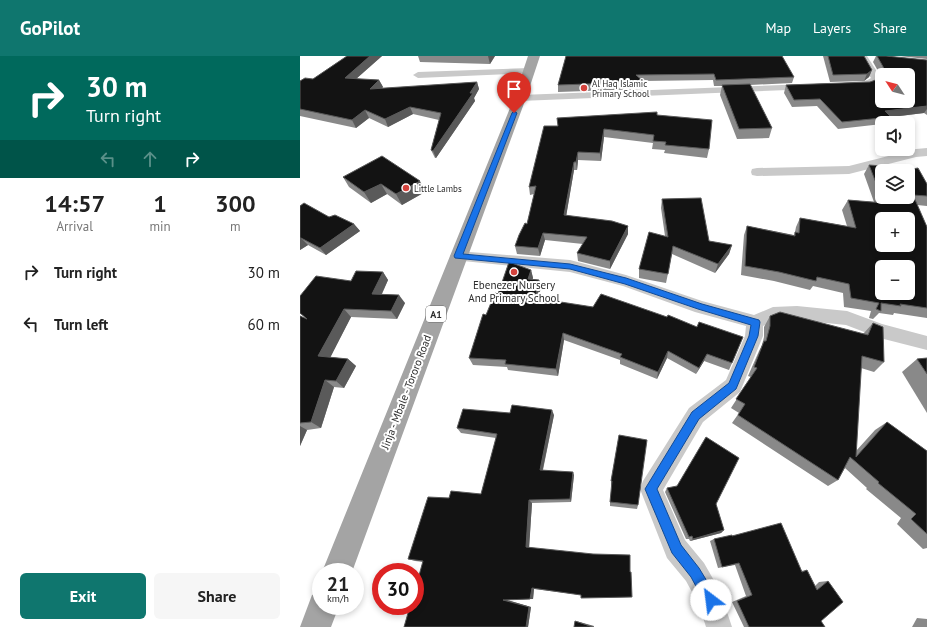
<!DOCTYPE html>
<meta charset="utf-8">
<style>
body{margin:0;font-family:"PT Sans",sans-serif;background:#f6f6f6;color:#222;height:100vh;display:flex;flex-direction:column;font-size:15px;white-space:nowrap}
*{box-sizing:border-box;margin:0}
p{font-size:13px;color:#767676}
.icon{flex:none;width:22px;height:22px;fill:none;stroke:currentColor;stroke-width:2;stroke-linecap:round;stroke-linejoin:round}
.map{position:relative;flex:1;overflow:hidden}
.drawer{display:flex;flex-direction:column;background:#fff;width:300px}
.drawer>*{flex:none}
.banner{background:#00695c;color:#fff;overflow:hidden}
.needle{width:26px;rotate:306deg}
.controls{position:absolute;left:575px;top:12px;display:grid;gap:8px}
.controls a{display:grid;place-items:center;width:40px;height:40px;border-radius:6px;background:#fff;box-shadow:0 2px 6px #0003;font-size:20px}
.speed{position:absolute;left:12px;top:507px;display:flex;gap:8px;font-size:20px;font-weight:700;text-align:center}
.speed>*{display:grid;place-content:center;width:52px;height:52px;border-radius:50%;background:#fff;box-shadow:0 2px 6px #0003;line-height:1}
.speed small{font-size:10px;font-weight:400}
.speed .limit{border:6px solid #d22;background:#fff;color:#111}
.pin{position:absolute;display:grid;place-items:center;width:34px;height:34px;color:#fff;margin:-41px -17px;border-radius:50% 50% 50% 0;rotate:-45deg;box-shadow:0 0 4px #0007}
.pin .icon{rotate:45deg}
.me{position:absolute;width:44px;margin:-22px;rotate:330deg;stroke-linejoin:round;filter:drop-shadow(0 0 3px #0008)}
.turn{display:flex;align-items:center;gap:14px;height:84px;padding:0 20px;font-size:18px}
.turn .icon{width:52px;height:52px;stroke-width:2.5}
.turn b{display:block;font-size:28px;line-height:34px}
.lanes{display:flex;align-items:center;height:38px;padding:0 20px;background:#0003;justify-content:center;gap:20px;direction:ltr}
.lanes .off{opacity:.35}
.eta{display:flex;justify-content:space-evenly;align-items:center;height:68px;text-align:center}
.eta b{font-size:24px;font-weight:800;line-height:28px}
.action{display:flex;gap:8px;margin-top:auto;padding:8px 20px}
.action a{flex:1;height:46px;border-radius:6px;background:#0f766e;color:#fff;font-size:16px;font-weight:800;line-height:46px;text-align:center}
.action a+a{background:#f6f6f6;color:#222}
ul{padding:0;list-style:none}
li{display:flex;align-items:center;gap:12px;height:52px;padding:0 20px}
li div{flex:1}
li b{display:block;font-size:15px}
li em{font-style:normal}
header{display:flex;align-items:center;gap:24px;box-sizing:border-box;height:56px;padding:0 20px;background:#0f766e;color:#fff}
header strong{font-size:19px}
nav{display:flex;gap:22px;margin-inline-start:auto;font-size:14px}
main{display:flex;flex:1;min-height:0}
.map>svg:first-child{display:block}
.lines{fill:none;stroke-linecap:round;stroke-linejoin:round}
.street{fill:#c9c9c9;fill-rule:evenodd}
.primary{fill:#a4a4a4;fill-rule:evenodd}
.wall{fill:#898989;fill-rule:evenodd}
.shaded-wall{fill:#5a5a5a}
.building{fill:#131313;stroke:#5a5a5a;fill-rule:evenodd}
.route{fill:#1a73e8;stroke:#114b97}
.poi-dot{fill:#d4433d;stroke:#fff;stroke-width:1.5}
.labels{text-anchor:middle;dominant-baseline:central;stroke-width:4;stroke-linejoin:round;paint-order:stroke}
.far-poi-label{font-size:9px;fill:#2c2c2c;stroke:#fff;text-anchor:start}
.shield{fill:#fff;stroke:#6b6b6b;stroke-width:1}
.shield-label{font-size:10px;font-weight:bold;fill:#2c2c2c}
.poi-label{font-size:11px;fill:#2c2c2c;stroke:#fff}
.street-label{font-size:11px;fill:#2c2c2c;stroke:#fff}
</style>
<header>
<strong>GoPilot</strong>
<nav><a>Map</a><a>Layers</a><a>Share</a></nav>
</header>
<main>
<section class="drawer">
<div class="banner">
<div class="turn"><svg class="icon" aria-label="right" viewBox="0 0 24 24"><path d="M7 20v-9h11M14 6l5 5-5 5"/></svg><div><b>30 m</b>Turn right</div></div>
<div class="lanes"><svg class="icon off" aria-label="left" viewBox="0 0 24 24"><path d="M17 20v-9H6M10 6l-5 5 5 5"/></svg><svg class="icon off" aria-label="ahead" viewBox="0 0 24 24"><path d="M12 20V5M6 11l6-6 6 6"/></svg><svg class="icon" aria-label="right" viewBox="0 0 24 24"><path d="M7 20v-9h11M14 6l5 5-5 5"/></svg></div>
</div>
<div class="eta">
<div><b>14:57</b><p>Arrival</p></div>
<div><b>1</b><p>min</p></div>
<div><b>300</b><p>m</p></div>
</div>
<ul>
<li><svg class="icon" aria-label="right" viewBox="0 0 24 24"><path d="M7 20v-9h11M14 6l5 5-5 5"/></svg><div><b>Turn right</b></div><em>30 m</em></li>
<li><svg class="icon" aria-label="left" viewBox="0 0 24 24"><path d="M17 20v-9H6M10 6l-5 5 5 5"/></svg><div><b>Turn left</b></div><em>60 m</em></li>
</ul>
<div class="action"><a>Exit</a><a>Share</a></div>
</section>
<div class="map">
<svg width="627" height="571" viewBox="0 0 627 571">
<rect width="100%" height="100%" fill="#fff"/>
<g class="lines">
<g class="street">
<path d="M557,0h10l14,22c-7,10 -22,12 -34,9l-1,-2c6,-6 17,-1 25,-7z"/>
<polygon points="228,12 233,15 231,17 118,22 113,19 118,16"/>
<polygon points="509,28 514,31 513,33 220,45 215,42 220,39"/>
<polygon points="627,92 627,100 616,101 549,118 457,120 452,119 451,116 452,113 457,112 549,110 616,93"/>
<polygon points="158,195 270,204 326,219 402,245 454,259 473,251 497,250 547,255 582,268 627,280 627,294 580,282 546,269 497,264 475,265 463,270 463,280 440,336 403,366 363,434 385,484 404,507 420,535 432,571 406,571 399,549 386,525 367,502 340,433 343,425 389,352 426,324 445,280 446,270 395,256 323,230 270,216 153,204 150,200 153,196"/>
</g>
<g class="primary">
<polygon points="228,0 240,0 226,42 52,516 22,516 214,42"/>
<polygon points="21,535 21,550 39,550 31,571 0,571 12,539"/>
</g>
</g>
<g class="wall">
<polygon points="47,0 82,0 56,23 79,24 83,31 81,33 177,26 179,33 174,42 175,45 136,102 135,102 131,94 139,64 113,58 88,71 69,62 56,72 0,60 0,61 0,25 13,23"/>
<polygon points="118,0 195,0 190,8 120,6"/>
<polygon points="266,0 494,21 492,27 450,29 472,72 469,82 437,83 420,39 422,30 414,30 413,24 343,25 344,26 343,33 258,36 258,29"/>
<polygon points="523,0 564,0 572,14 569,21 564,25 530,26"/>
<path d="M576,0h10l41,4v55l-3,-2 -33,4 -4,6h-5v1l-44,5 -21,-23 -25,1 -8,-14 2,-8 84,-3 11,-4h1l-9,-16zM582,19h26l-26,26z"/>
<polygon points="599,0 627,0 627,3"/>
<polygon points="357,59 409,93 407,102 364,97 365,94 352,93 353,87 304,81 301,105 278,104 277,114 274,114 266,160 328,170 328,178 310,213 278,205 277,197 283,188 245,184 240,200 217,198 215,190 227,168 234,138 230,139 229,131 258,70"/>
<polygon points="569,109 598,115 627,128 627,150 617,149 627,171 627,262 594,257 593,259 579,257 573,263 569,262 571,255 544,251 543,237 513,230 510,234 474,225 441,219 444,179 447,170 494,179 495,176 496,171 500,162 547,170 542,154 548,144 574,146 564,118"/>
<polygon points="43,121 125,136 102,149 87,138 71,147 49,131"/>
<polygon points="362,143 409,185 432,189 429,198 415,217 372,198 366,227 339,222 339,213 365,180 361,152"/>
<polygon points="0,150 29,161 54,168 60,175 26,199 8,189 0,194"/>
<polygon points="231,214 233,222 232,223 239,224 241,231 238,243 293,251 432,307 429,314 404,305 396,318 367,302 357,323 320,308 320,304 264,284 258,320 208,314 207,311 173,309 169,302 186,259 198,238"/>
<polygon points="83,216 88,224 82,238 105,247 97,263 51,261 30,301 48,303 56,310 44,332 34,331 21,372 7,374 0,390 0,260 7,263 51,225"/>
<polygon points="470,260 563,278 573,267 584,306 574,316 561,312 556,395 575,374 587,366 627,395 627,492 623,493 597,468 601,462 566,433 567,432 545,412 538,424 528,430 432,367 439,357 431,352 451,321 448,320 459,295 462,289 464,281 464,271"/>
<polygon points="627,302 627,357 602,316 617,303"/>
<polygon points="210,357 254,359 243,414 274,419 271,446 232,447 229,491 330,516 332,541 282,542 281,542 281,539 234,533 233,543 207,544 231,551 228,571 104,571 123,506 115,505 108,503 149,442 181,438 196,382 161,377 157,372"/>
<polygon points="319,379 338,449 337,453 310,450 310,446 312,430 311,429 311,425"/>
<polygon points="367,432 416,448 424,474 421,477 390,485 389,483 386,483 365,436"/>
<polygon points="432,480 501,515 507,514 515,530 519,526 528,525 521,565 525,571 444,571 432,546 446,540 435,509 418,512 410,485 414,483"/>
<polygon points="617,562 627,563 627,571 612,571"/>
</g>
<g class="shaded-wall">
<polygon points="70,0 82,0 48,30 45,22"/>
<polygon points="188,0 195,0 190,8"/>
<polygon points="572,14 569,21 564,25 567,18"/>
<polygon points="79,24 83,31 74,41 70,33"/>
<polygon points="177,26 179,33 174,42 175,45 136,102 133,95"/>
<polygon points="627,50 627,53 624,57 591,61 585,55"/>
<polygon points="110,51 113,58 88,71 85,63"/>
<polygon points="65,54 69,62 56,72 52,64"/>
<polygon points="304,73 304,81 301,105 300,97"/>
<polygon points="278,96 278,104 277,114 276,106"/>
<polygon points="274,106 274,114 265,167 264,159"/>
<polygon points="120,125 125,136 102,149 96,138"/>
<polygon points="81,128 87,138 71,147 64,136"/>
<polygon points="54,168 60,175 26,199 20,192"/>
<polygon points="328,170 328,178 310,213 310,205"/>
<polygon points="243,177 245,184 240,200 238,192"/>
<polygon points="0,182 1,182 8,189 0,194"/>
<polygon points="432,189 429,198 415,217 418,208"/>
<polygon points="231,214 233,222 230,231 228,223"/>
<polygon points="83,216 88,224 78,246 72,238"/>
<polygon points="239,224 241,231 237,249 235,242"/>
<polygon points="99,239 105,247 97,263 91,255"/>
<polygon points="44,253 51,261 27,308 18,300"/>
<polygon points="263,277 264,284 258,320 256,313"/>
<polygon points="368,295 367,302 357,323 358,316"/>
<polygon points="407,298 404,305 396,318 399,312"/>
<polygon points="48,303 56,310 44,332 36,325"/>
<polygon points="25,324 34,331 21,372 11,366"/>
<polygon points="252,354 254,359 242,417 240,414"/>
<polygon points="0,370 7,374 0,390"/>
<polygon points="273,416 274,419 271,446 270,443"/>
<polygon points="229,444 232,447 229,493 226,491"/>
<polygon points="424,474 421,477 390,485 393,483"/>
<polygon points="232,532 234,533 233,543 230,543"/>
<polygon points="203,544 207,544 231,551 228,571 226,571"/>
<polygon points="275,565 276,565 294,570 294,571"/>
</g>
<g class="building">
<polygon points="47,0 70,0 45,22 79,24 70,33 177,26 170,37 173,37 133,95 131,94 141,57 110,51 85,63 65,54 52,64 0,53 0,25 5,22 13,23"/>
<polygon points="266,0 482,0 494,21 416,24 414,18 336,19 344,26 258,29"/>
<polygon points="528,0 564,0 572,14 567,18 533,19"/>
<polygon points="577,0 586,0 627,4 627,50 585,55 591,61 542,66 520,43 494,44 486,29 570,26 581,22 582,21 582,45 608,45 608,19 584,19 586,16"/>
<polygon points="450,28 472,72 439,73 422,29"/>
<polygon points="357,56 357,59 412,64 409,93 365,89 366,86 353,85 354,79 304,73 300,97 278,96 276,106 274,106 264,159 312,165 328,170 310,205 277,197 287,181 243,177 238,192 215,190 219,179 225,167 227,168 236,130 229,131 244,70 258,70 257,62"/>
<polygon points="82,100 120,125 96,138 81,128 64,136 43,121"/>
<path d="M569,109l27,2 2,4h-16v26h26v-26h-8l18,-3 9,16v12l-14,-1 14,32v81l-27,-4 1,2 -20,-3v8l-5,-2 3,-6 -28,-5 -2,-14 -32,-7 -1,4 -37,-9 -34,-6 2,-40 48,10v-4l4,1 1,-15 56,10 -8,-28 36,3zM582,163h26v26h-26zM582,211h26v26h-26z"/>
<polygon points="401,142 409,185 432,189 418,208 373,190 368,218 339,213 349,176 368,181 362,143"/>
<polygon points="4,147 29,161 35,159 54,168 20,192 1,182 0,182 0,150"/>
<polygon points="209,206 231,214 228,223 239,224 235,242 293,251 301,238 367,261 368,259 397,271 399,266 443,281 432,307 407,298 399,312 368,295 358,316 320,301 322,298 263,277 256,313 205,308 206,304 169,302 183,258 186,259 195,237 198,238"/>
<polygon points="56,215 83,216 72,238 99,239 91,255 44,253 18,300 48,303 36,325 25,324 11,366 0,367 0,260 7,263 0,257 0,240 16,220 51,225"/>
<polygon points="480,256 568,279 573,267 583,271 584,306 562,300 556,401 587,366 627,395 627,478 611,463 616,458 578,427 579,426 550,401 538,424 438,359 445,348 436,343 457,312 454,311 464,285 466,285 470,270 470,260"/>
<polygon points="627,302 627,318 617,303"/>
<polygon points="212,349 252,354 240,414 273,416 270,443 229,444 226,491 293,498 330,499 330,516 331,516 332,541 281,542 281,539 232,532 230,543 203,544 229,551 226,571 104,571 110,550 115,550 115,534 123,505 108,503 128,441 149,442 151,435 181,438 197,378 157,372 163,353 210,357"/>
<polygon points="319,379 347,384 338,449 310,446 312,425 311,425"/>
<polygon points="406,381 439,402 416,448 424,474 393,483 392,480 389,481 367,432 377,430"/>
<polygon points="481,467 502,516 507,514 517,534 528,525 543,546 521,565 525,571 449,571 437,545 452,539 439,507 422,511 414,483 432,479 432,480"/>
<polygon points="275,565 293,571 274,571"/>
</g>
<polygon class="route" points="214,55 217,57 163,198 270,208 326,222 402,248 459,264 460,266 458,280 436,333 399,363 357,433 381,489 399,512 416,540 418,544 416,549 411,551 406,549 391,521 372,497 345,433 392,356 429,327 449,280 451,269 398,253 325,228 270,213 155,202 154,200 212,57"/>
<g class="poi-dot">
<circle cx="284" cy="32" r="4"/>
<circle cx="106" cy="132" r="4"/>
<circle cx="214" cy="216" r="4"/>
</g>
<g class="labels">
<g class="far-poi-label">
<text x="292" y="27">Al Haq Islamic<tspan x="292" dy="10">Primary School</tspan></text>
<text x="114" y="132">Little Lambs</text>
</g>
<rect class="shield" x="126" y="250" width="20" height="16" rx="3"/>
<g class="shield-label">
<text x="136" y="258">A1</text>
</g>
<g class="poi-label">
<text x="214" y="229">Ebenezer Nursery<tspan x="214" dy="13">And Primary School</tspan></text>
</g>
<g class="street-label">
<text transform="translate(106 336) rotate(-69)">Jinja - Mbale - Tororo Road</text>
</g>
</g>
</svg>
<div class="controls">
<a><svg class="needle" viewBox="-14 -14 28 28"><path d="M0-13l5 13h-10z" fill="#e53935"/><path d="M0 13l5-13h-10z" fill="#767676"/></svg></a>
<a><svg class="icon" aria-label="sound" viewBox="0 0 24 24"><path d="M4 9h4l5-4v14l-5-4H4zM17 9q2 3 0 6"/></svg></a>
<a><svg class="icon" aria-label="layers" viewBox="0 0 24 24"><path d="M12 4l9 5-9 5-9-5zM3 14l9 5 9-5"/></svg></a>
<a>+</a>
<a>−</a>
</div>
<div class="speed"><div>21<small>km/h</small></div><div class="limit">30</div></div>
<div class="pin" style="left:214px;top:57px;background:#d93025"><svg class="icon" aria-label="arrive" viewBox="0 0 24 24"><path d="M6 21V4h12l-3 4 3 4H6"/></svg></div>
<svg class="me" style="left:411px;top:544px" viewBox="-20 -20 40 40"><circle r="19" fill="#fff"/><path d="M0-13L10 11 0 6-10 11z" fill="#1a73e8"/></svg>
</div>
</main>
